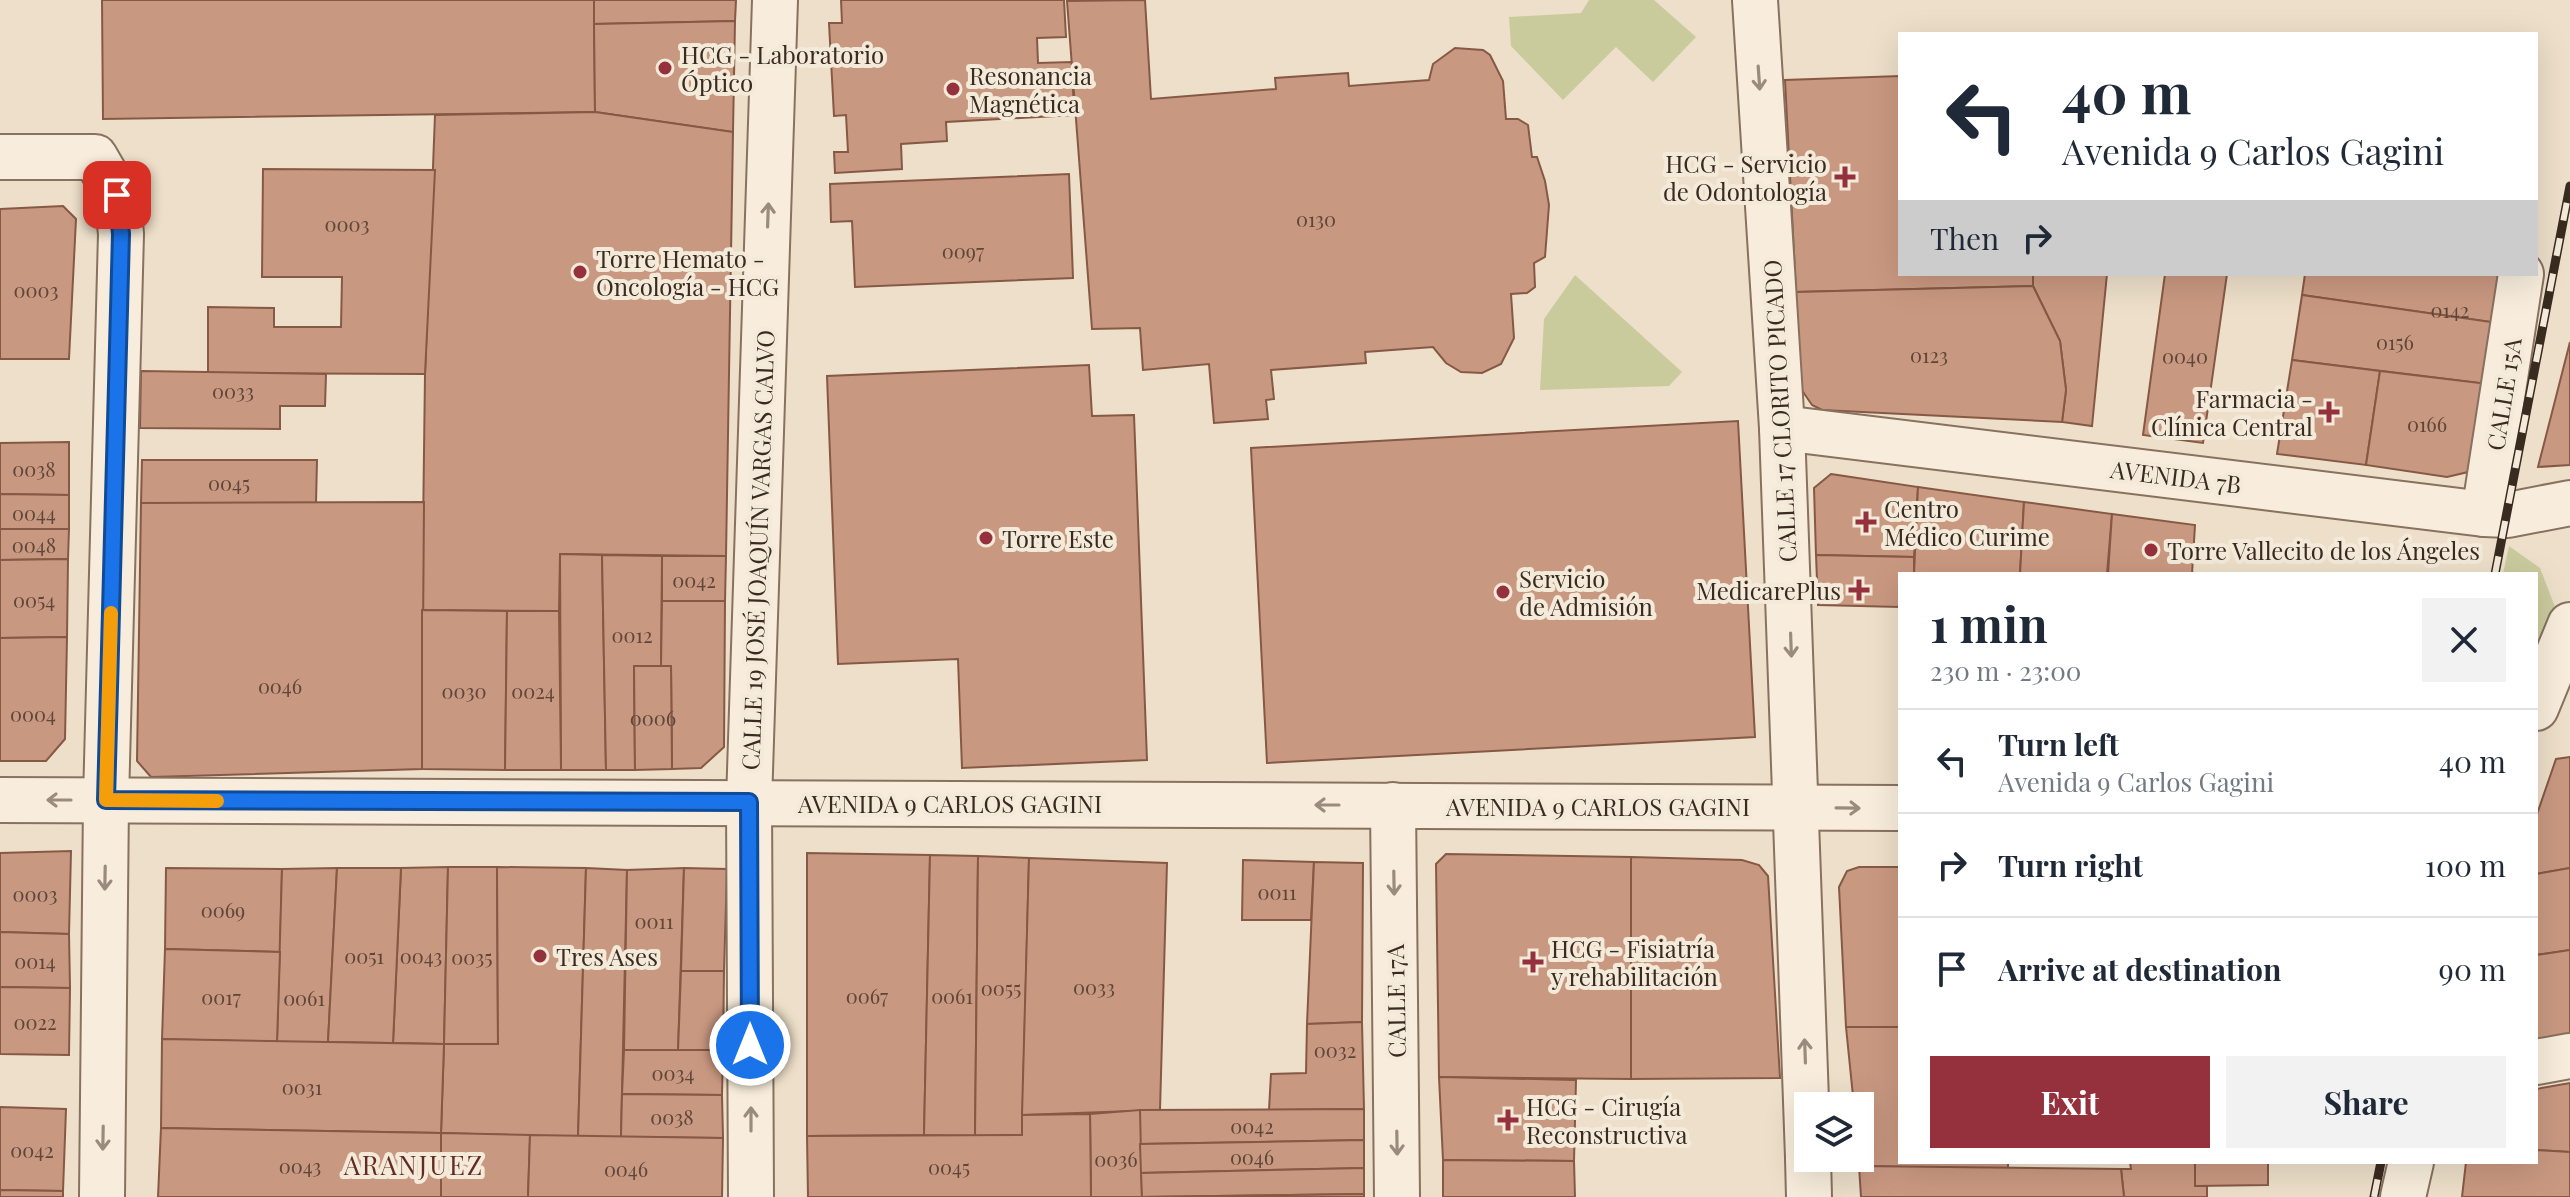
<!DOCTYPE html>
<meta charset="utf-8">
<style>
body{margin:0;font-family:"Playfair Display",serif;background:#f2f2f3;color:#1f2937;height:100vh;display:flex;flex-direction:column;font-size:30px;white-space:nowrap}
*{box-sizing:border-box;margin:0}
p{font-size:26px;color:#747a83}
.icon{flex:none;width:44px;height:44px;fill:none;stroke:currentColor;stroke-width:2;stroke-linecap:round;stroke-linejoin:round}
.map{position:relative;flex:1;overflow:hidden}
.side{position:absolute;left:1898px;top:572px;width:640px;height:592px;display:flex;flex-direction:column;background:#fff;border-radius:0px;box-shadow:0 8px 32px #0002}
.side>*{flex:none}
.hud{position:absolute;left:1898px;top:32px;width:640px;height:244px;border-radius:0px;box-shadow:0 8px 32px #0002;background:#fff;color:#1f2937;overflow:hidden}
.fabs{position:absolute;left:1794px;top:1092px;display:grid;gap:16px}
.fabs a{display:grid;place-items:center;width:80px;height:80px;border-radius:0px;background:#fff;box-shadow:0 8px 32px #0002;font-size:40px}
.pin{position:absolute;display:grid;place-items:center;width:68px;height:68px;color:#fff;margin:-34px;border-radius:16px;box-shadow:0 4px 12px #0006}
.me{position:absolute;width:88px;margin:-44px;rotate:0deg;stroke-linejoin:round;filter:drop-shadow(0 0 6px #0008)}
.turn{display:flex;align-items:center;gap:28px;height:168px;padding:0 32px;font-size:36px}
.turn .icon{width:104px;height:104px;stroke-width:2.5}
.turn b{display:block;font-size:56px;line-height:68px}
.then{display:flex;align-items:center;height:76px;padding:0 32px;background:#0003;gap:16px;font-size:30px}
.round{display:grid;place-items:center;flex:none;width:84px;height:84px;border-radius:0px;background:#f2f2f3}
.summary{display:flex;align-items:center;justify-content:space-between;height:136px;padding:0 32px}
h1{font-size:48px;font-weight:700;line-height:60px}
.cta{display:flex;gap:16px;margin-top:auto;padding:16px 32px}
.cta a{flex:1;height:92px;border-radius:0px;background:#95313c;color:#fff;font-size:32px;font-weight:700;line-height:92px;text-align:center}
.cta a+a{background:#f2f2f3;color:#1f2937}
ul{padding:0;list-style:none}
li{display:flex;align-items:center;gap:24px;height:104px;padding:0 32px;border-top:2px solid #e0e1e3}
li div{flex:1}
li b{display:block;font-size:30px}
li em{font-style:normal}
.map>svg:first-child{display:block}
.green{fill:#cacb9d}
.building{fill:#c99881;stroke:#865945;stroke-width:2}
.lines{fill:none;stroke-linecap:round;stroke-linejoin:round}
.minor-casing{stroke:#88715f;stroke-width:48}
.minor{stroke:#f8eddc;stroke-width:44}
.rail-casing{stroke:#3a2b21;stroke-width:9}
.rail{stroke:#f4ead9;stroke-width:6;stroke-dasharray:18;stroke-linecap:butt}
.oneway{stroke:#998c7e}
.route-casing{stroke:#114b97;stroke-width:20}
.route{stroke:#1a73e8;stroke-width:14}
.slow{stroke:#f59e0b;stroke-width:14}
.poi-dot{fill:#95313c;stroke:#f4ead9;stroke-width:3}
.labels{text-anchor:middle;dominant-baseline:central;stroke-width:8;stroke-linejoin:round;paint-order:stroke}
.number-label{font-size:20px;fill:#5e4639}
.poi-label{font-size:24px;fill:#3a2b21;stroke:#f4ead9;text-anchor:start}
.street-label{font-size:24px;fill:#3a2b21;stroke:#f4ead9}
.neighbourhood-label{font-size:26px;letter-spacing:2px;fill:#642a23;stroke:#f4ead9}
</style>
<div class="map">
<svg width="2570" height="1197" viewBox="0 0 2570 1197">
<rect width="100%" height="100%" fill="#eddfc9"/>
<g class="green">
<polygon points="1589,0 1654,0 1696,37 1653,82 1616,47 1563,100 1511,46 1509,17 1581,13"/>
<polygon points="1575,275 1682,372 1669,386 1540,390 1544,319"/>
<polygon points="2509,546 2540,568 2555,607 2536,660 2536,574 2503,574"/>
</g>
<g class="building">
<polygon points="102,0 594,0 595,112 103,119"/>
<polygon points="594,0 736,0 735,21 594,24"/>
<polygon points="841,0 1064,0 1066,37 1037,38 1038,63 1072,62 1074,115 946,122 947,141 901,144 902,169 835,173 834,152 848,152 846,115 834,116 829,23 842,23"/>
<polygon points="1145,0 1151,99 1276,89 1275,78 1348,73 1349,86 1429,80 1433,64 1455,48 1483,50 1490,55 1503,81 1506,119 1518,119 1528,125 1532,157 1537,157 1545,181 1549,205 1545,257 1534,263 1535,287 1527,293 1511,294 1514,338 1501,364 1482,373 1461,372 1446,363 1433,347 1365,352 1366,363 1271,370 1274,399 1266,400 1268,419 1214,423 1209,364 1143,370 1140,328 1092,329 1067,1"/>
<polygon points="735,21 733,132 595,112 594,24"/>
<polygon points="1900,76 1900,274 2033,274 2033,286 1796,292 1785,80"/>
<polygon points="595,112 733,132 726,556 560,554 559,611 422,610 425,374 435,115"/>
<polygon points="263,169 435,170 425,374 208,373 208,307 274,308 274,327 341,327 342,277 262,277"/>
<polygon points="1069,174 1073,278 855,287 852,221 831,222 830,184"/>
<polygon points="63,206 76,219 69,359 0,359 0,209"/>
<polygon points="2033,274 2107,274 2092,426 2062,422 2066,390 2060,341 2033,286"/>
<polygon points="2165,274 2227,274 2203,443 2143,435"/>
<polygon points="2305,274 2506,274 2498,323 2302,295"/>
<polygon points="2033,286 2060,341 2066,390 2062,422 1822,410 1812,405 1799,386 1796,292"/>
<polygon points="2302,295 2498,323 2488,384 2292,360"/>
<polygon points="2570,342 2570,465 2538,467"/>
<polygon points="2292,360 2380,371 2366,465 2277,454"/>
<polygon points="1089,365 1092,416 1134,415 1147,760 962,768 958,659 838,664 827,376"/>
<polygon points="141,371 326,374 325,406 280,406 280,429 140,428"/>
<polygon points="2380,371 2488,384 2475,462 2468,472 2447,477 2366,465"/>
<polygon points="1738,421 1755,737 1267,763 1251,448"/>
<polygon points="69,442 69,495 0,494 0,443"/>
<polygon points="142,460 317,460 316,503 141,503"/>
<polygon points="1831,474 1918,487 1914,557 1816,555 1814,488"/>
<polygon points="1918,487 2024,502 2020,574 1914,574"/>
<polygon points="0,494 69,495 69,529 0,529"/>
<polygon points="424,502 422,769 151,777 137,761 141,503"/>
<polygon points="2024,502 2112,514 2107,574 2020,574"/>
<polygon points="2112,514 2195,525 2192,574 2108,574"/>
<polygon points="0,529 69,529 68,559 0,560"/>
<polygon points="560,554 602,555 606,770 561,770"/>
<polygon points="602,555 662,556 661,666 634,666 635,770 606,770"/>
<polygon points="1816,555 1914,557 1914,574 1900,574 1900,607 1818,605"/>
<polygon points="662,556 726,556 725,601 662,601"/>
<polygon points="68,559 67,637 0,638 0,560"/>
<polygon points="662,601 725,601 724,747 701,768 672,769 671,666 661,666"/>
<polygon points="422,610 507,611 505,770 422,769"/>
<polygon points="507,611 559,611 561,770 505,770"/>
<polygon points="67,637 65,739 46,761 0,761 0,638"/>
<polygon points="634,666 671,666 672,769 635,770"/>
<polygon points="2570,757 2570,868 2536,874 2536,817 2556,759"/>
<polygon points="71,851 69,934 0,932 0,853"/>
<polygon points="807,853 930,855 924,1135 807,1136"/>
<polygon points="1446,854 1631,857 1631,1079 1439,1077 1436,864"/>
<polygon points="930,855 978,856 975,1136 924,1135"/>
<polygon points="978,856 1029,858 1022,1135 975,1136"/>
<polygon points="1631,857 1742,860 1759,865 1768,876 1780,1078 1631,1079"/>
<polygon points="1029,858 1167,863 1160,1110 1022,1115"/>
<polygon points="1243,860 1314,862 1311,920 1242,920"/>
<polygon points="1314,862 1363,863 1362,1022 1307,1024"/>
<polygon points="448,867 444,1044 393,1043 401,868"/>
<polygon points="448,867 497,867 498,1044 444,1044"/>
<polygon points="497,867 586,868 578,1137 441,1133 444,1044 498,1044"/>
<polygon points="1859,867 1900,867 1900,1027 1846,1027 1839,887 1847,871"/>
<polygon points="166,868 282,869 280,952 165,949"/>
<polygon points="337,868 328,1042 277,1042 282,869"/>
<polygon points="337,868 401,868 393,1043 328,1042"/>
<polygon points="586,868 627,870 621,1137 578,1137"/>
<polygon points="684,868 678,1051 624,1050 627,870"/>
<polygon points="684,868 727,869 724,971 681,971"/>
<polygon points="2570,868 2570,950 2536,955 2536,874"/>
<polygon points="0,932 69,934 70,988 0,987"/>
<polygon points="165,949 280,952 277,1042 162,1039"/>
<polygon points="2570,950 2570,1038 2536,1046 2536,955"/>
<polygon points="681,971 724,971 723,1050 678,1051"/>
<polygon points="0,987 70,988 69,1055 0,1054"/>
<polygon points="1362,1022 1364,1109 1269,1110 1271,1074 1306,1073 1307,1024"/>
<polygon points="1846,1027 1900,1027 1900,1162 2008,1162 2008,1169 1859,1166 1860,1106 1854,1106"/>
<polygon points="162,1039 444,1044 441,1133 161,1128"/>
<polygon points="624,1050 723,1050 722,1095 622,1094"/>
<polygon points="1439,1077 1576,1080 1574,1161 1443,1160"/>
<polygon points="2570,1083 2570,1152 2536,1150 2536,1089"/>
<polygon points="622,1094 722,1095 723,1138 621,1137"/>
<polygon points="0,1107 66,1109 63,1191 0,1190"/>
<polygon points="1364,1109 1364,1140 1140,1144 1140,1110"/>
<polygon points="1140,1110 1142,1197 1091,1197 1090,1114"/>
<polygon points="1090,1114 1091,1197 808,1197 807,1136 1022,1135 1022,1115"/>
<polygon points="161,1128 441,1133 441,1197 158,1197"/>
<polygon points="441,1133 530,1135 528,1197 441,1197"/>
<polygon points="530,1135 723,1138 722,1197 528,1197"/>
<polygon points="1364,1140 1364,1168 1141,1173 1140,1144"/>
<polygon points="2536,1150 2570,1152 2570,1197 2462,1197 2466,1162 2536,1162"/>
<polygon points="1443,1160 1574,1161 1575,1197 1443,1197"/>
<polygon points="2130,1162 2195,1162 2195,1186 2207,1186 2207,1197 2124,1197 2121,1169 2131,1169"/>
<polygon points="2195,1162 2268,1162 2268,1185 2195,1186"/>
<polygon points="1859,1166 2121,1169 2124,1197 1861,1197"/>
<polygon points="1364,1168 1364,1194 1142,1197 1141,1173"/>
<polygon points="0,1190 63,1191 63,1197 0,1197"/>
<polygon points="1364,1194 1364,1197 1142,1197"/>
</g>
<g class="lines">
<defs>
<g id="minor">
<polyline points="1755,0 1782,428 1808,1157"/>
<polyline points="0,157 95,157 117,195 121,234 106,800 102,1197"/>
<polyline points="1782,428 2484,514 2508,515 2570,503"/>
<polyline points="2484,514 2521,274"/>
<polyline points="2536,708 2570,625"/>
<polyline points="0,800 1900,808"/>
<polyline points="1393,805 1397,1197"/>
<polyline points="2536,1062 2570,1056"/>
<polyline points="1808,1158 1809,1197"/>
<polyline points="751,1197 749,802 775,0"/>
<polyline points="2403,1197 2411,1162"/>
</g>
</defs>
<use href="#minor" class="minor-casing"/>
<use href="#minor" class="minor"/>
<defs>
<g id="rail">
<polyline points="2495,574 2570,186"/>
<polyline points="2374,1197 2381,1162"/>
</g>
</defs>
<use href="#rail" class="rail-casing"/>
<use href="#rail" class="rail"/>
</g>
<defs><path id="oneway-shaft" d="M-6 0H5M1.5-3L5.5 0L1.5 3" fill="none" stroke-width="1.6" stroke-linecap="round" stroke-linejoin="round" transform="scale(2)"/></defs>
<g class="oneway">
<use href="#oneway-shaft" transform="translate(1759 78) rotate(86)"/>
<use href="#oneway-shaft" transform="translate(768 215) rotate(-88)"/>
<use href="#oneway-shaft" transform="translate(1791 645) rotate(88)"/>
<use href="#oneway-shaft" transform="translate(59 800) rotate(-180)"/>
<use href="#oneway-shaft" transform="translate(1327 805) rotate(-180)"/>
<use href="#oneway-shaft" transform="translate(1848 808) rotate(1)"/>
<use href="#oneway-shaft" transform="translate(105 878) rotate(91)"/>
<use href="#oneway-shaft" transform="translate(1394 883) rotate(89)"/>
<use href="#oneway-shaft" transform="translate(1805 1051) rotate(-92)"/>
<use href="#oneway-shaft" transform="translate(751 1119) rotate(-90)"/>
<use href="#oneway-shaft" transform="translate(103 1138) rotate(91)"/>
<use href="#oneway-shaft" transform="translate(1397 1143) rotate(89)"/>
</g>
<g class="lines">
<defs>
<polyline id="route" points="117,195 121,234 106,800 749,802 750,1045"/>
</defs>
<use href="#route" class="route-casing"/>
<use href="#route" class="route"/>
<polyline class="slow" points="111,613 106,800 217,801"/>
</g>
<g class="poi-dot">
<circle cx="665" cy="68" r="8"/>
<circle cx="953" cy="89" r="8"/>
<path d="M1841 165h8v8h8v8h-8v8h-8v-8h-8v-8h8z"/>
<circle cx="580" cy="272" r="8"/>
<path d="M2325 400h8v8h8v8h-8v8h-8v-8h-8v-8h8z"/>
<path d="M1862 510h8v8h8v8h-8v8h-8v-8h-8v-8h8z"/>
<circle cx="986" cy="538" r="8"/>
<circle cx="2151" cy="550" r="8"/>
<path d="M1855 578h8v8h8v8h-8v8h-8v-8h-8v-8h8z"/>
<circle cx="1503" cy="592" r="8"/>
<circle cx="540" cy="956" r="8"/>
<path d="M1529 950h8v8h8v8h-8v8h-8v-8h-8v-8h8z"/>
<path d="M1504 1108h8v8h8v8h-8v8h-8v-8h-8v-8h8z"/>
</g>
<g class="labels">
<g class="number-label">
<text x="1316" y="218">0130</text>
<text x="347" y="223">0003</text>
<text x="963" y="250">0097</text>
<text x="36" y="289">0003</text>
<text x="2450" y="309">0142</text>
<text x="2395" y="341">0156</text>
<text x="1929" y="354">0123</text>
<text x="2185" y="355">0040</text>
<text x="233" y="390">0033</text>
<text x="2427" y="423">0166</text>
<text x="34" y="468">0038</text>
<text x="229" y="482">0045</text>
<text x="34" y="512">0044</text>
<text x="34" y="544">0048</text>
<text x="694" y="579">0042</text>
<text x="34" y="599">0054</text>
<text x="632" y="634">0012</text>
<text x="280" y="685">0046</text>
<text x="464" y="690">0030</text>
<text x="533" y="690">0024</text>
<text x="33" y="713">0004</text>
<text x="653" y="717">0006</text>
<text x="1277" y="891">0011</text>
<text x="35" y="893">0003</text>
<text x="223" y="909">0069</text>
<text x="654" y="920">0011</text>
<text x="364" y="955">0051</text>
<text x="421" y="955">0043</text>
<text x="472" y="956">0035</text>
<text x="35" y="960">0014</text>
<text x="1094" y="986">0033</text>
<text x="1001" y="987">0055</text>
<text x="867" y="995">0067</text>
<text x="952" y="995">0061</text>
<text x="221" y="996">0017</text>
<text x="304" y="997">0061</text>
<text x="35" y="1021">0022</text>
<text x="1335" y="1049">0032</text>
<text x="673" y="1072">0034</text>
<text x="302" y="1086">0031</text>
<text x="672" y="1116">0038</text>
<text x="1252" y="1125">0042</text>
<text x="32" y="1149">0042</text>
<text x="1252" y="1156">0046</text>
<text x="1116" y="1158">0036</text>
<text x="300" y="1165">0043</text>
<text x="949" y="1166">0045</text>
<text x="626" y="1168">0046</text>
</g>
<g class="poi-label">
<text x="681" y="54">HCG - Laboratorio<tspan x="681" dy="28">Óptico</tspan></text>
<text x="969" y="75">Resonancia<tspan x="969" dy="28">Magnética</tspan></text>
<text x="1827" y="163" text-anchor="end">HCG - Servicio<tspan x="1827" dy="28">de Odontología</tspan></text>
<text x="596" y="258">Torre Hemato -<tspan x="596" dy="28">Oncología - HCG</tspan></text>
<text x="2313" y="398" text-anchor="end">Farmacia -<tspan x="2313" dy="28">Clínica Central</tspan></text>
<text x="1884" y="508">Centro<tspan x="1884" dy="28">Médico Curime</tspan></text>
<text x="1002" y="538">Torre Este</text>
<text x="2167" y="550">Torre Vallecito de los Ángeles</text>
<text x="1519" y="578">Servicio<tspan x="1519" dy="28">de Admisión</tspan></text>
<text x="1841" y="590" text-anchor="end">MedicarePlus</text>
<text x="1551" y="948">HCG - Fisiatría<tspan x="1551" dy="28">y rehabilitación</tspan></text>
<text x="556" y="956">Tres Ases</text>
<text x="1526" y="1106">HCG - Cirugía<tspan x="1526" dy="28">Reconstructiva</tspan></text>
</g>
<g class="street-label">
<text transform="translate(2503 394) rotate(-81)">CALLE 15A</text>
<text transform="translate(1779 411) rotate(-93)">CALLE 17 CLORITO PICADO</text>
<text transform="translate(2176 476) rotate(7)">AVENIDA 7B</text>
<text transform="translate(757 550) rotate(-88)">CALLE 19 JOSÉ JOAQUÍN VARGAS CALVO</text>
<text x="950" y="803">AVENIDA 9 CARLOS GAGINI</text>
<text x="1598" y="806">AVENIDA 9 CARLOS GAGINI</text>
<text transform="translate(1395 1001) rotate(-91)">CALLE 17A</text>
</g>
<g class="neighbourhood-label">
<text x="414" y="1164">ARANJUEZ</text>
</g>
</g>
</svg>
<div class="fabs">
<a><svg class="icon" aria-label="layers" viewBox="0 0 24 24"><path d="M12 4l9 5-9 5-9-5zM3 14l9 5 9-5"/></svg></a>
</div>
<div class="pin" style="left:117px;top:195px;background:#d93025"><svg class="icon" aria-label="arrive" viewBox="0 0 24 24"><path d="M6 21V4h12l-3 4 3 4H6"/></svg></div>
<svg class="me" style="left:750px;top:1045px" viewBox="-20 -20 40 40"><circle r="17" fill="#1a73e8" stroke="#fff" stroke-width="3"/><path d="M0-11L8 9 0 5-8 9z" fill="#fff"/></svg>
<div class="hud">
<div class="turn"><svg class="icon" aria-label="left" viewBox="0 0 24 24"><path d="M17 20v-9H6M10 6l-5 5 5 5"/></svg><div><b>40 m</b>Avenida 9 Carlos Gagini</div></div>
<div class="then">Then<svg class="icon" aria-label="right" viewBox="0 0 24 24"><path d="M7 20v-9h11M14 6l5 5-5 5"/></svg></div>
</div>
<section class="side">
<div class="summary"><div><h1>1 min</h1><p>230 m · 23:00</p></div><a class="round"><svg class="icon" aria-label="close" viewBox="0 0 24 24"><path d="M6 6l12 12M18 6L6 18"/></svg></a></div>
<ul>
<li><svg class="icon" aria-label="left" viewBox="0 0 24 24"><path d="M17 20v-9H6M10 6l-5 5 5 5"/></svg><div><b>Turn left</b><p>Avenida 9 Carlos Gagini</p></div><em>40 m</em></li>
<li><svg class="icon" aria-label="right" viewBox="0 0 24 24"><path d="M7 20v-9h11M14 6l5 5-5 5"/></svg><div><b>Turn right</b></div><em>100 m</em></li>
<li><svg class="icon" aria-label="arrive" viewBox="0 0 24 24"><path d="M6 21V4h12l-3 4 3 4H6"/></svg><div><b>Arrive at destination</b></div><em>90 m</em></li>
</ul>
<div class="cta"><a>Exit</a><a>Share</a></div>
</section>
</div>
